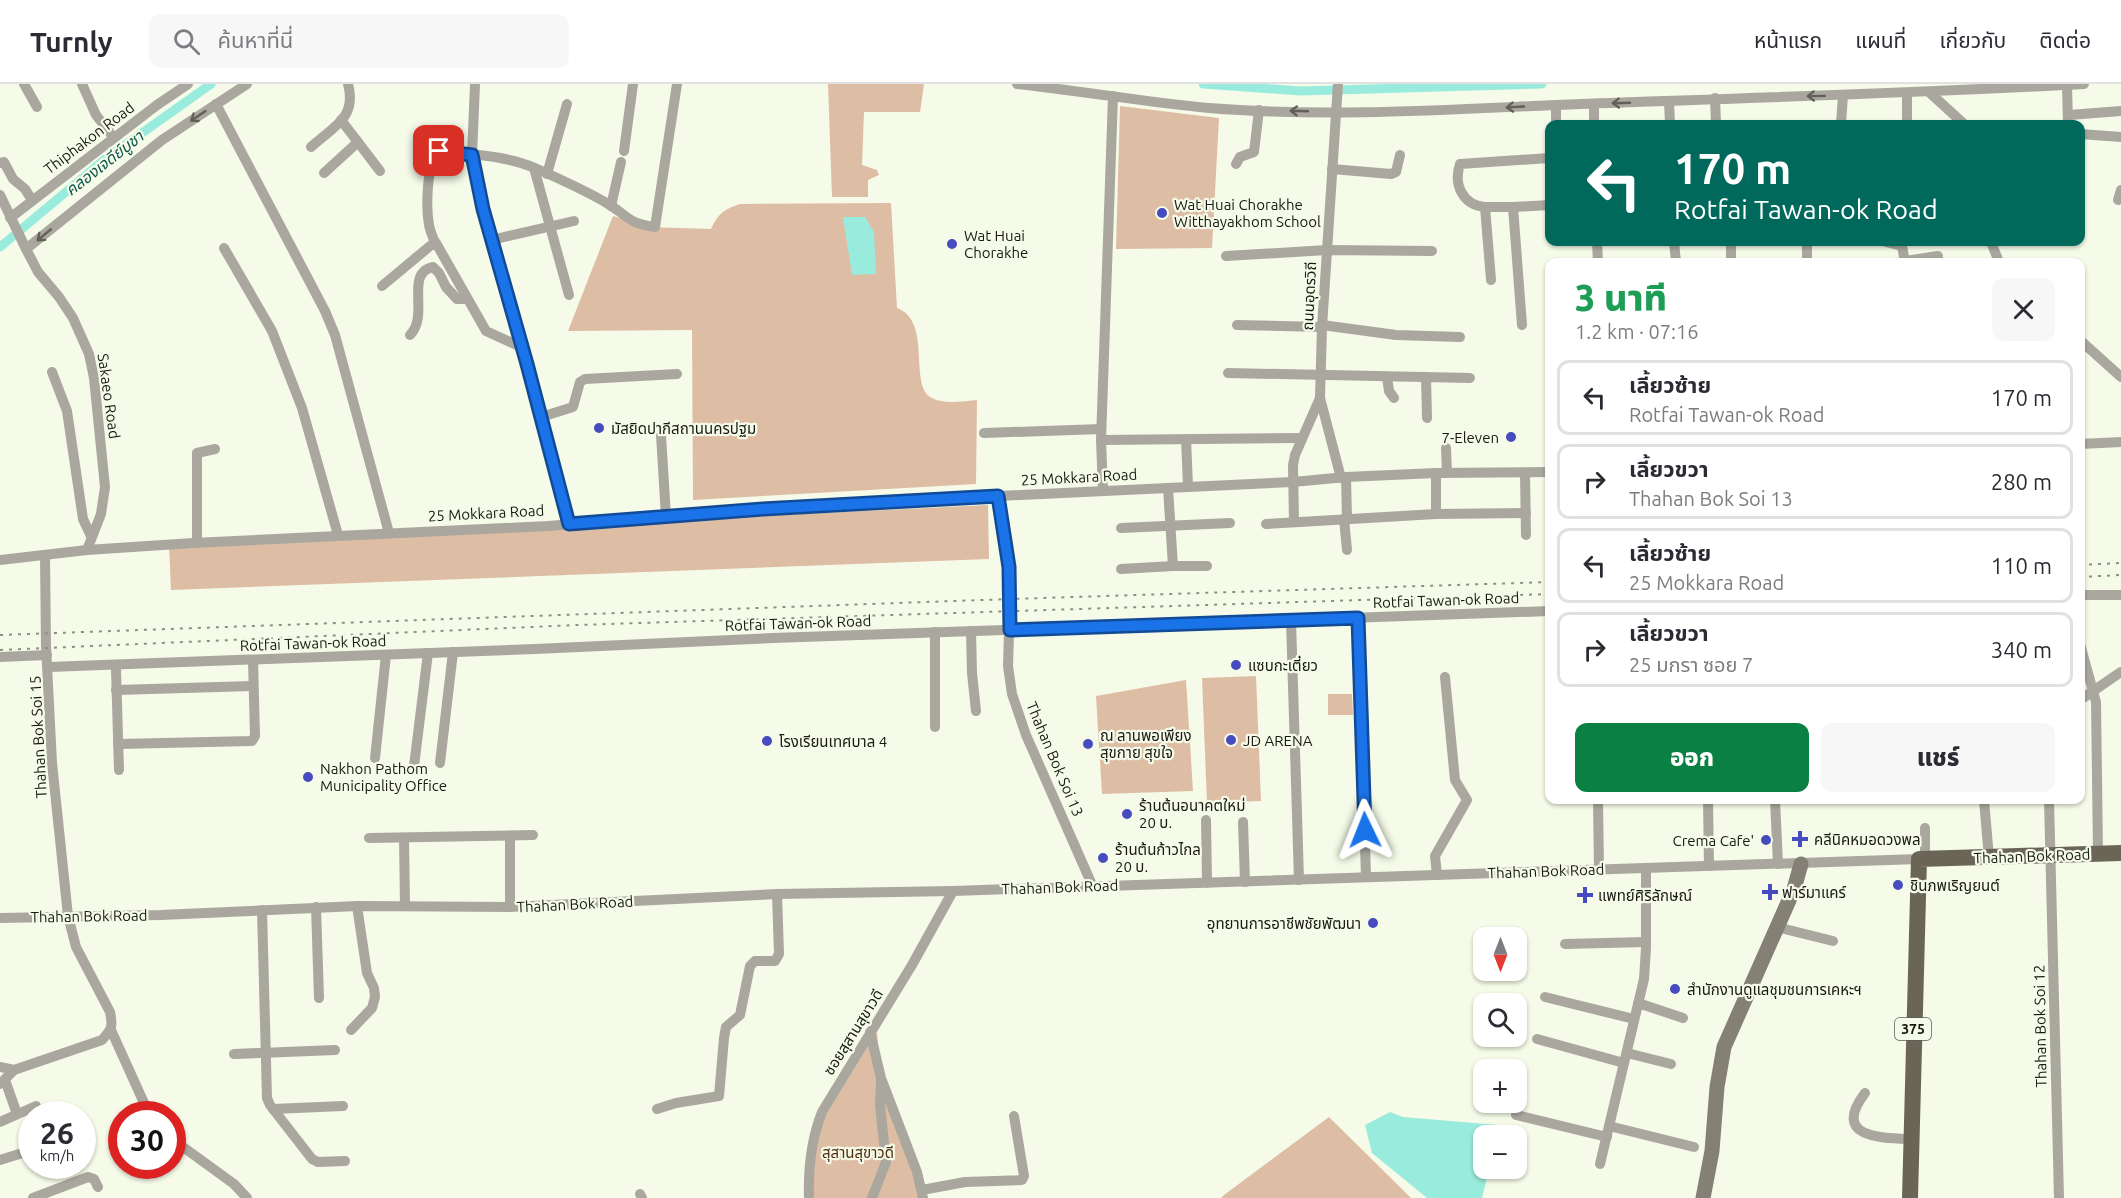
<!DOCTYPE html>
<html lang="th">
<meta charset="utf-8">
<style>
body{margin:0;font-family:Ubuntu,"Noto Sans Thai",sans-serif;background:#f7f7f7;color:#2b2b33;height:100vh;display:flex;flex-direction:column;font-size:22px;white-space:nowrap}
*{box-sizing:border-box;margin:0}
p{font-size:20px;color:#7c7c81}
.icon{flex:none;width:33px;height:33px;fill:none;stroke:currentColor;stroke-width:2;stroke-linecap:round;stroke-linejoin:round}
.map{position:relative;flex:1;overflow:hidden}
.sheet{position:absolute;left:1545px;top:174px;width:540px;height:546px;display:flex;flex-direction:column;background:#fff;border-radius:12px;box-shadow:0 2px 4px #0004}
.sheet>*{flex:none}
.banner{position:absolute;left:1545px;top:36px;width:540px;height:126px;border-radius:12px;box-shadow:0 2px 4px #0004;background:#00695c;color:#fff;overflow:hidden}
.needle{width:39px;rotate:180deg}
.buttons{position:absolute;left:1473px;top:843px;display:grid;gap:12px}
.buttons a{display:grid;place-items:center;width:54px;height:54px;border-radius:12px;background:#fff;box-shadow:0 2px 4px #0004;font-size:30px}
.speed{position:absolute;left:18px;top:1017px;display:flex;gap:12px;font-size:30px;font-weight:700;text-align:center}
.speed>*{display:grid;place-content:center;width:78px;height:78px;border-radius:50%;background:#fff;box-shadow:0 2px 4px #0004;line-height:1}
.speed small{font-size:15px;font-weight:400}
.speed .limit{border:9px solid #d22;background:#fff;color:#111}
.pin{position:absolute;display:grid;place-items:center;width:51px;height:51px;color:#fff;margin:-26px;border-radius:12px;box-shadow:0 3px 9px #0006}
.me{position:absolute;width:66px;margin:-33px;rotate:358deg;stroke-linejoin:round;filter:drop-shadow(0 0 4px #0008)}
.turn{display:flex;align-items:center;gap:21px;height:126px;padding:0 30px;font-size:27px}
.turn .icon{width:78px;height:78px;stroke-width:2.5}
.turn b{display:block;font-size:42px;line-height:51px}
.round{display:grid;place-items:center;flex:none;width:63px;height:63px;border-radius:12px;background:#f7f7f7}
.head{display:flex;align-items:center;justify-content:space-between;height:102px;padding:0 30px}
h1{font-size:36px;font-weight:800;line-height:45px;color:#1e9e55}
.primary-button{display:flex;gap:12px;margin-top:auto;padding:12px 30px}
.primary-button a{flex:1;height:69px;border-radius:12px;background:#0b8043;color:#fff;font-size:24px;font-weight:800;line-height:69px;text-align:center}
.primary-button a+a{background:#f7f7f7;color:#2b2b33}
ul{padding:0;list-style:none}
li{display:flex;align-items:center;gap:18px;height:75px;margin:0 12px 9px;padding:0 18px;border:3px solid #e1e1e2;border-radius:12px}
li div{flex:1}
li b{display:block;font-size:22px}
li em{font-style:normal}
header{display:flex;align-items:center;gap:36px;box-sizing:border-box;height:84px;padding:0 30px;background:#fff;border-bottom:2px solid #e1e1e2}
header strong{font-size:28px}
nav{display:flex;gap:33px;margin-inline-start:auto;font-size:21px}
.search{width:420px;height:54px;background:#f7f7f7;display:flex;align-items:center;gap:15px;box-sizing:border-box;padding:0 21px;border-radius:12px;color:#7c7c81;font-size:22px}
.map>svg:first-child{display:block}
.green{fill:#debda5}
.water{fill:#99ebdd}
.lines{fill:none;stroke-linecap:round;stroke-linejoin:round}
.canal{stroke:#99ebdd;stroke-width:9}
.street{stroke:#aaa79f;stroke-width:10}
.secondary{stroke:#858075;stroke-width:15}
.primary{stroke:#6a6557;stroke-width:16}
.rail{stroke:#8c9083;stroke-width:2;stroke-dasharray:3 6;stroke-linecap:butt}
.oneway{stroke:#616059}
.route-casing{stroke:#114b97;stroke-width:15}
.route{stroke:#1a73e8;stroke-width:10}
.poi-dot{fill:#474bc0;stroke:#f5fbe8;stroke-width:2}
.labels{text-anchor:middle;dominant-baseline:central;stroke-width:4.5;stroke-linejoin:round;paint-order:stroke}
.shield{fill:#f5fbe8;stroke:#5a5e53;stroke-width:1.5}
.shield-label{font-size:14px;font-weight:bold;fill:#181a13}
.street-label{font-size:15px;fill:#181a13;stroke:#f5fbe8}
.poi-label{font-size:15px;fill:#181a13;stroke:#f5fbe8;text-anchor:start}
.park-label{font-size:15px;fill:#512d0f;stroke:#f5fbe8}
.water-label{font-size:16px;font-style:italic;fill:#0f564d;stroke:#f5fbe8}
</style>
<header>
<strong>Turnly</strong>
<div class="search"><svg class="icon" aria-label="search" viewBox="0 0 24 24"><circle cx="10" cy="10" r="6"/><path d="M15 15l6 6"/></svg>ค้นหาที่นี่</div>
<nav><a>หน้าแรก</a><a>แผนที่</a><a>เกี่ยวกับ</a><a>ติดต่อ</a></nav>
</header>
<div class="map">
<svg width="2121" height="1114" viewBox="0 0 2121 1114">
<rect width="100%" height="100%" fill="#f5fbe8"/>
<g class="green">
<polygon points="828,0 924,0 920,28 922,28 864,28 862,81 877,86 879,91 868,96 868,113 832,113"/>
<polygon points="1120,22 1219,34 1212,164 1116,165"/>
<path d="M891,119l6,105c35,13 12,74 33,89 12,8 34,4 47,3l-1,84 -283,16 -1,-170 -124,1 45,-115 35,11 63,2c7,-15 13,-20 29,-25z"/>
<polygon points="988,421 989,475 171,506 169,461"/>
<polygon points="1256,592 1261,717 1207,719 1202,594"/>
<polygon points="1186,596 1193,707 1102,710 1096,612"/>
<polygon points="1352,610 1353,631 1328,631 1328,610"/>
<polygon points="877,948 881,994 921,1114 811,1114 814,1050"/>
<polygon points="1329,1033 1411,1114 1221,1114 1224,1111"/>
</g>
<g class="water">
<polygon points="843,133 865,133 874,148 876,190 852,191"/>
<polygon points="1390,1028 1403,1033 1498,1041 1496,1051 1484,1052 1484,1084 1489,1085 1482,1114 1427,1114 1372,1069 1365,1041"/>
</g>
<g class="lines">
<g class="canal">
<polyline points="1203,0 1301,7 1542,0"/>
<polyline points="0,163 104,76 211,0"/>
</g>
<g class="street">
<polyline points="24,0 37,23"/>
<polyline points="82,0 96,31 114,54"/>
<polyline points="475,0 472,71 483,125 527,280 569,440"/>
<path d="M1017,0c64,7 128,18 192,24 124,10 247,1 371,-4 168,-6 336,-11 504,-20"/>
<polyline points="1338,0 1322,243 1320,314 1341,394"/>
<polyline points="2067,1 2068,40"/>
<polyline points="1929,8 1964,40"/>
<polyline points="1113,12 1101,356 1301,354"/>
<polyline points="1715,14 1716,40"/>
<polyline points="1669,17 1670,40"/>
<polyline points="216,20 325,227 335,251 389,449"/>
<polyline points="1594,20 1594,40"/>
<polyline points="1556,21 1556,40"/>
<polyline points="2069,31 2121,27"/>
<polyline points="341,36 380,87"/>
<polyline points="1841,40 1843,11"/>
<polyline points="1907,40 1907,9"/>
<polyline points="2080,50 2121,53"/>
<path d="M311,63c23,-21 46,-29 37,-63"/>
<polyline points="624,67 633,0"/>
<polyline points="0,79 4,78 13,95 25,105 32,116"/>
<polyline points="1236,80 1240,73 1254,68 1259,26"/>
<polyline points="534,84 569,211"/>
<polyline points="1332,85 1391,90 1396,88 1400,71"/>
<polyline points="324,89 358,58"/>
<polyline points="547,90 567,20"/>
<polyline points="0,111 26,165 38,188 59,213 73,234 89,270 94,294 105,403 101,430 87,466"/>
<polyline points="2118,116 2121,106"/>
<polyline points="611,122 621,78"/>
<path d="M1485,123c-22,-2 -32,-22 -25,-43l90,-6"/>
<polyline points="10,134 157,21 188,0"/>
<polyline points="491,156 574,137"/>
<polyline points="1597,158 1598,178"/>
<polyline points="1674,158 1676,178"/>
<polyline points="1807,158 1807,178"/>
<polyline points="1886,158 1902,162 1905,178"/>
<polyline points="1991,158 1999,178"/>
<path d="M435,159c-2,-6 -5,-12 -6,-18 -3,-17 -3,-61 10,-74 33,4 65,4 96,17 25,11 52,23 75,37 20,13 18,18 45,22l22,-143"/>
<polyline points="224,164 272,247 302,324 338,451"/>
<polyline points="26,165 162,56 247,0"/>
<polyline points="1226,172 1327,166 1432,167"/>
<polyline points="1905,177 1938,172"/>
<polyline points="1731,178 1731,158"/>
<polyline points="1491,196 1485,123 1513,123"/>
<polyline points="382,202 430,162 436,159 486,247 523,264"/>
<polyline points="1237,241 1322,243"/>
<polyline points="1322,241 1396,251 1460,253"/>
<polyline points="1522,241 1513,123 1550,121"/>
<path d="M410,251c20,-20 -6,-62 23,-68l6,6 7,14 11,12h10"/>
<polyline points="2080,256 2121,293"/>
<polyline points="52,288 67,327 83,435 91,452"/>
<polyline points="1228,289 1470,294"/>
<polyline points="1387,293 1389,307 1394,314"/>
<polyline points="1426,293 1427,334"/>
<polyline points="541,333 573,323 580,298 585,295 677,290"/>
<polyline points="984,349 1101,345"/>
<polyline points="661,351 666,433"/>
<polyline points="1186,355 1188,402"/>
<polyline points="1101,356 1103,407"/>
<polyline points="2080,360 2121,358"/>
<polyline points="1446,364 1447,389"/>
<polyline points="1436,389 1436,430"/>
<polyline points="1525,389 1526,451"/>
<polyline points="1346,393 1347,434"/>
<polyline points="1168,404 1173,482 1207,482"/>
<polyline points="998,412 1009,483 1010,515 1008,582 1012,610 1026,651 1093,803"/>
<polyline points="1344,435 1347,466"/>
<polyline points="1294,438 1293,381 1295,371 1320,314"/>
<polyline points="1266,440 1436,430 1526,429"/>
<polyline points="1121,444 1230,439"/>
<polyline points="197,459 197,369 215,365"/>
<polyline points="0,476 87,466 193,459 548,442 763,425 998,412 1293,398 1346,393 1436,389 1550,388"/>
<polyline points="1121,485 1173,482"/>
<polyline points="2080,511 2121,511"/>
<polyline points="1358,534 1366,793"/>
<polyline points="1291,537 1299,796"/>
<polyline points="971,547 972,589 976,627"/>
<polyline points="2080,560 2096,618 2098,769"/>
<polyline points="0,573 47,571"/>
<polyline points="49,583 535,565 773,554 1550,527"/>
<polyline points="116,586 119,686"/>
<polyline points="116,606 253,602"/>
<polyline points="2080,616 2121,588"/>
<polyline points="935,643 935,548"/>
<polyline points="118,660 252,657 255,652 253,576"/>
<polyline points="375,674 386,571"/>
<polyline points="440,679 453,568"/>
<polyline points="414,682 428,569"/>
<polyline points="1598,716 1599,786"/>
<polyline points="1708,716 1709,782"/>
<polyline points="1775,716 1778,780"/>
<polyline points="1984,716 1989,774"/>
<polyline points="2049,716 2059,1114"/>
<polyline points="1206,736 1207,799"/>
<polyline points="1243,738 1245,798"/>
<polyline points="1925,744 1925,775"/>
<polyline points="510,752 510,823"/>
<polyline points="369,754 533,751"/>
<polyline points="404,754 405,822"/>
<polyline points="1437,791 1435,772 1467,716 1455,696 1445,593"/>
<polyline points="316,823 319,914"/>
<polyline points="262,826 267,1014 270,1021 312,1075 318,1078 345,1077"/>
<polyline points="0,834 161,831 357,822 510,823 777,810 953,807 1919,775"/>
<polyline points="1777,843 1833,857"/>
<polyline points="1565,860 1646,858"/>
<polyline points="1545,913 1634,935"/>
<polyline points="1638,919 1683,934"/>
<polyline points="111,946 149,1030"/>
<polyline points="351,946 372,924 375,913 374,904 367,889 357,822"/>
<polyline points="870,948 881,994 917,1088 923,1114"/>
<polyline points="1537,955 1624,979"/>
<polyline points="1627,969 1671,980"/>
<polyline points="234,970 335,966"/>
<polyline points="0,983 14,986"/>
<polyline points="5,996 17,1030"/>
<path d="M0,1000l14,-14 88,-30c10,-11 11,-13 8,-28l-34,-65 -8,-31 -16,-153 -6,-117 -1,-90"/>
<path d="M1865,1009c-34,45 16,45 46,46"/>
<polyline points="273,1025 343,1022"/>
<polyline points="657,1025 676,1019 719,1012 724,954 726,943 740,931 750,882 755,877 775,877 779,870 777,810"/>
<polyline points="1516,1031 1607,1053"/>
<polyline points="0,1038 36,1022"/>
<polyline points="1609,1042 1694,1063"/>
<polyline points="172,1055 234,1100 247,1114"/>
<polyline points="0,1076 32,1066"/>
<polyline points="1600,1080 1644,895 1646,864 1646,784"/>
<polyline points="922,1106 965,1098 1022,1096 1024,1092 1014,1032"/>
<polyline points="640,1110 642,1114"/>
<polyline points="33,1114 88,1093 94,1095 98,1103"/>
<path d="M809,1114c-1,-30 2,-58 13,-86l90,-147 41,-74"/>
<polyline points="872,1114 886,1078 880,1021 881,997"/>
</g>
<polyline class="secondary" points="1703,1114 1712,1067 1717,1003 1724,963 1794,805 1801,780"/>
<polyline class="primary" points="1910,1114 1919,775 2121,769"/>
<g class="rail">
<polyline points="2080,481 2121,479"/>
<polyline points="2080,493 2121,491"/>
<polyline points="0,551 1010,515 1550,498"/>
<polyline points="0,566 577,541 1550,510"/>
</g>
</g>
<defs><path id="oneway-shaft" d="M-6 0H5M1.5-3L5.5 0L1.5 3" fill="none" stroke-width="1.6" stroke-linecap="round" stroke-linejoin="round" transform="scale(1.5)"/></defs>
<g class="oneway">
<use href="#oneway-shaft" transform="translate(1816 12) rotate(179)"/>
<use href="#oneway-shaft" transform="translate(1621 19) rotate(178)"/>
<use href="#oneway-shaft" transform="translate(1515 23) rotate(177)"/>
<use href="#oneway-shaft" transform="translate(1299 27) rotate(-178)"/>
<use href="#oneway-shaft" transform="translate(198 32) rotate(146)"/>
<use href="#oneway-shaft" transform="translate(44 151) rotate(140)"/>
</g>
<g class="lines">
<defs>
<polyline id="route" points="439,67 472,71 483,125 527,280 569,440 763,425 998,412 1009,483 1010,546 1358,534 1365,746"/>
</defs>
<use href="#route" class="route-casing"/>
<use href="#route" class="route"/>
</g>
<g class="poi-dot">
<circle cx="1162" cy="129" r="6"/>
<circle cx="952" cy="160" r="6"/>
<circle cx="599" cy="344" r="6"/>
<circle cx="1511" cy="353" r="6"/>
<circle cx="1236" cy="581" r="6"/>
<circle cx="1231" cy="656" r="6"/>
<circle cx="767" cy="657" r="6"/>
<circle cx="1088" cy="660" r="6"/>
<circle cx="308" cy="693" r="6"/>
<circle cx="1127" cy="730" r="6"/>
<path d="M1797 746h6v6h6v6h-6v6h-6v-6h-6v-6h6z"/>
<circle cx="1766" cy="756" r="6"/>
<circle cx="1103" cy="774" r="6"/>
<circle cx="1898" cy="801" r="6"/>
<path d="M1767 799h6v6h6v6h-6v6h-6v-6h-6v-6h6z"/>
<path d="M1582 802h6v6h6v6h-6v6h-6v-6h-6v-6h6z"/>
<circle cx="1373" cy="839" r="6"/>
<circle cx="1675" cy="905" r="6"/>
</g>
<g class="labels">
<rect class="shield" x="1895" y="934" width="36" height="22" rx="4.5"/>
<g class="shield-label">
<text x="1913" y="945">375</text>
</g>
<g class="street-label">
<text transform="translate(89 54) rotate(-37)">Thiphakon Road</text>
<text transform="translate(1309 212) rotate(-87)">ถนนอุดรวิถี</text>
<text transform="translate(109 312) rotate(82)">Sakaeo Road</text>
<text transform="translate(1079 393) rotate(-3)">25 Mokkara Road</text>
<text transform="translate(486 429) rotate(-3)">25 Mokkara Road</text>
<text transform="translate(1446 516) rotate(-2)">Rotfai Tawan-ok Road</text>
<text transform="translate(798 539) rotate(-2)">Rotfai Tawan-ok Road</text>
<text transform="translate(313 559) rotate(-2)">Rotfai Tawan-ok Road</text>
<text transform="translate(38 653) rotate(-93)">Thahan Bok Soi 15</text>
<text transform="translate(1055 675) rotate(67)">Thahan Bok Soi 13</text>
<text transform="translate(2032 772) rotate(-2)">Thahan Bok Road</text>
<text transform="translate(1546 787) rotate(-2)">Thahan Bok Road</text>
<text transform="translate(1060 803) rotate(-2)">Thahan Bok Road</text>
<text transform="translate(575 820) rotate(-3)">Thahan Bok Road</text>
<text transform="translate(89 832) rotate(-1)">Thahan Bok Road</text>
<text transform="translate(2040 942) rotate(-91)">Thahan Bok Soi 12</text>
<text transform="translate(853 948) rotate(-58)">ซอยสุสานสุขาวดี</text>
</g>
<g class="poi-label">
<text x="1174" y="120">Wat Huai Chorakhe<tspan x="1174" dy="17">Witthayakhom School</tspan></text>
<text x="964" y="151">Wat Huai<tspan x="964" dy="17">Chorakhe</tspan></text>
<text x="611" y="344">มัสยิดปากีสถานนครปฐม</text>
<text x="1499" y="353" text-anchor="end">7-Eleven</text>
<text x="1248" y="581">แซบกะเตี๋ยว</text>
<text x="1100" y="651">ณ ลานพอเพียง<tspan x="1100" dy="17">สุขกาย สุขใจ</tspan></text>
<text x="1243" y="656">JD ARENA</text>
<text x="779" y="657">โรงเรียนเทศบาล 4</text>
<text x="320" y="684">Nakhon Pathom<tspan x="320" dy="17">Municipality Office</tspan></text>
<text x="1139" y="721">ร้านต้นอนาคตใหม่<tspan x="1139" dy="17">20 บ.</tspan></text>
<text x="1814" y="755">คลีนิคหมอดวงพล</text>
<text x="1754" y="756" text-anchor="end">Crema Cafe'</text>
<text x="1115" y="765">ร้านต้นก้าวไกล<tspan x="1115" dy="17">20 บ.</tspan></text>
<text x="1910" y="801">ชินภพเริญยนต์</text>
<text x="1782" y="808">ฟาร์มาแคร์</text>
<text x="1598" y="811">แพทย์ศิริลักษณ์</text>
<text x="1361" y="839" text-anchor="end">อุทยานการอาชีพชัยพัฒนา</text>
<text x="1687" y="905">สำนักงานดูแลชุมชนการเคหะฯ</text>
</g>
<g class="park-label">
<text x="858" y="1068">สุสานสุขาวดี</text>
</g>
<g class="water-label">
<text transform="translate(104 79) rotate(-38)">คลองเจดีย์บูชา</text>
</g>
</g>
</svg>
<div class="buttons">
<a><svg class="needle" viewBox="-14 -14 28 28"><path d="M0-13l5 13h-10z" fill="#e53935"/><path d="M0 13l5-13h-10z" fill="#7c7c81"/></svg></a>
<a><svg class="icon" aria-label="search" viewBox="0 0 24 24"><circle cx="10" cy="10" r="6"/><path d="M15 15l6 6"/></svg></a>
<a>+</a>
<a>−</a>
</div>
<div class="speed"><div>26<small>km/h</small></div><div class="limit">30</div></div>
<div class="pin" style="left:439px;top:67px;background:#d93025"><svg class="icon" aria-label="arrive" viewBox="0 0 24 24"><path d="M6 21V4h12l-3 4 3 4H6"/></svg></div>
<svg class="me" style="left:1365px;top:746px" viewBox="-20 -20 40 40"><path d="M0-17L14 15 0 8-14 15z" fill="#1a73e8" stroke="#fff" stroke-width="4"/></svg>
<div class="banner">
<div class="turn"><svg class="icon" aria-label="left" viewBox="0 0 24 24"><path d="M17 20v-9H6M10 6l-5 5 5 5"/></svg><div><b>170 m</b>Rotfai Tawan-ok Road</div></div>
</div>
<section class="sheet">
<div class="head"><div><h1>3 นาที</h1><p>1.2 km · 07:16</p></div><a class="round"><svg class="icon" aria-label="close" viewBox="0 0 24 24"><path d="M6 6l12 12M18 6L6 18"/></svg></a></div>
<ul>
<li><svg class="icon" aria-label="left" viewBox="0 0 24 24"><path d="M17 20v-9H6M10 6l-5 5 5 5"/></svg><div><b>เลี้ยวซ้าย</b><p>Rotfai Tawan-ok Road</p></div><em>170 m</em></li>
<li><svg class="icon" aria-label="right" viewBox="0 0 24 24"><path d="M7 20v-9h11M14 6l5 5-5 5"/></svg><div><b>เลี้ยวขวา</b><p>Thahan Bok Soi 13</p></div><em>280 m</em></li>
<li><svg class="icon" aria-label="left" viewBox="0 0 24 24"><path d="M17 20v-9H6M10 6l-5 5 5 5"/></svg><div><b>เลี้ยวซ้าย</b><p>25 Mokkara Road</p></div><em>110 m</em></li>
<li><svg class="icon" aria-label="right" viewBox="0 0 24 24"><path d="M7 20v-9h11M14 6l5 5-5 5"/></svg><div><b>เลี้ยวขวา</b><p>25 มกรา ซอย 7</p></div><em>340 m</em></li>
</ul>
<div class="primary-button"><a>ออก</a><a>แชร์</a></div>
</section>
</div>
